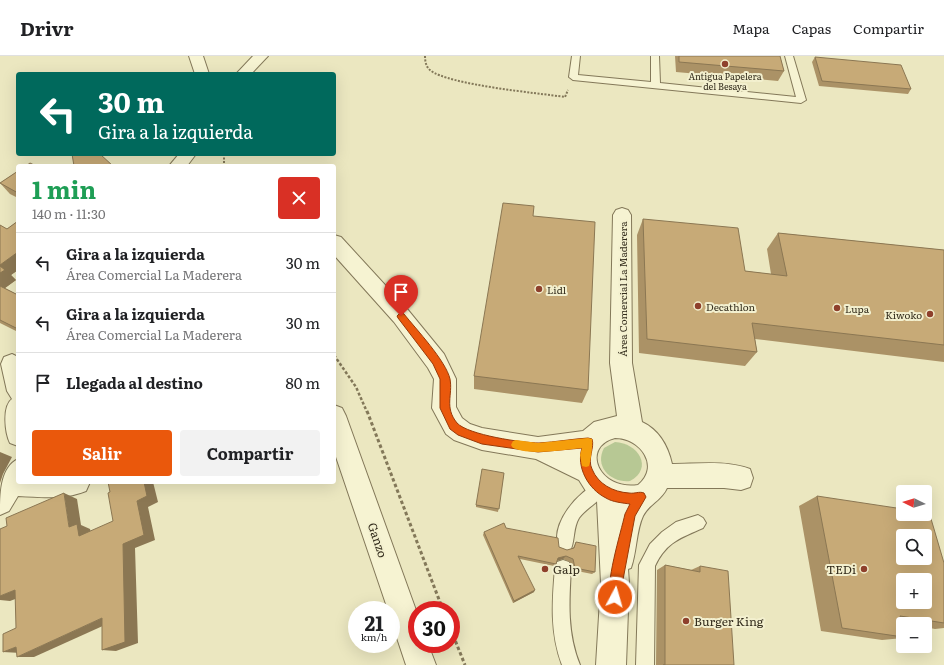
<!DOCTYPE html>
<html lang="es">
<meta charset="utf-8">
<style>
body{margin:0;font-family:Literata,serif;background:#f2f2f2;color:#202124;height:100vh;display:flex;flex-direction:column;font-size:15px;white-space:nowrap}
*{box-sizing:border-box;margin:0}
p{font-size:13px;color:#757577}
.icon{flex:none;width:22px;height:22px;fill:none;stroke:currentColor;stroke-width:2;stroke-linecap:round;stroke-linejoin:round}
.map{position:relative;flex:1;overflow:hidden}
.side{position:absolute;left:16px;top:108px;width:320px;height:320px;display:flex;flex-direction:column;background:#fff;border-radius:4px;box-shadow:0 4px 16px #0002}
.side>*{flex:none}
.hud{position:absolute;left:16px;top:16px;width:320px;height:84px;border-radius:4px;box-shadow:0 4px 16px #0002;background:#00695c;color:#fff;overflow:hidden}
.needle{width:26px;rotate:275deg}
.tools{position:absolute;left:896px;top:429px;display:grid;gap:8px}
.tools a{display:grid;place-items:center;width:36px;height:36px;border-radius:4px;background:#fff;box-shadow:0 4px 16px #0002;font-size:20px}
.speed{position:absolute;left:348px;top:545px;display:flex;gap:8px;font-size:20px;font-weight:700;text-align:center}
.speed>*{display:grid;place-content:center;width:52px;height:52px;border-radius:50%;background:#fff;box-shadow:0 4px 16px #0002;line-height:1}
.speed small{font-size:10px;font-weight:400}
.speed .limit{border:6px solid #d22;background:#fff;color:#111}
.pin{position:absolute;display:grid;place-items:center;width:34px;height:34px;color:#fff;margin:-41px -17px;border-radius:50% 50% 50% 0;rotate:-45deg;box-shadow:0 0 4px #0007}
.pin .icon{rotate:45deg}
.me{position:absolute;width:44px;margin:-22px;rotate:6deg;stroke-linejoin:round;filter:drop-shadow(0 0 3px #0008)}
.turn{display:flex;align-items:center;gap:14px;height:84px;padding:0 16px;font-size:18px}
.turn .icon{width:52px;height:52px;stroke-width:2.5}
.turn b{display:block;font-size:28px;line-height:34px}
.round{display:grid;place-items:center;flex:none;width:42px;height:42px;border-radius:4px;background:#f2f2f2}
.summary{display:flex;align-items:center;justify-content:space-between;height:68px;padding:0 16px}
h1{font-size:24px;font-weight:700;line-height:30px;color:#1e9e55}
.button{display:flex;gap:8px;margin-top:auto;padding:8px 16px}
.button a{flex:1;height:46px;border-radius:4px;background:#ea580c;color:#fff;font-size:16px;font-weight:700;line-height:46px;text-align:center}
.button a+a{background:#f2f2f2;color:#202124}
ul{padding:0;list-style:none}
li{display:flex;align-items:center;gap:12px;height:60px;padding:0 16px;border-top:1px solid #e0e0e0}
li div{flex:1}
li b{display:block;font-size:15px}
li em{font-style:normal}
header{display:flex;align-items:center;gap:24px;box-sizing:border-box;height:56px;padding:0 20px;background:#fff;border-bottom:1px solid #e0e0e0}
header strong{font-size:19px}
nav{display:flex;gap:22px;margin-inline-start:auto;font-size:14px}
.map>svg:first-child{display:block}
.green{fill:#b7c894}
.lines{fill:none;stroke-linecap:round;stroke-linejoin:round}
.service-casing{stroke:#837859;stroke-width:2}
.minor-casing{stroke:#837859;stroke-width:2}
.path-far2{stroke:#837859;stroke-width:2;stroke-dasharray:2 1.5;stroke-linecap:butt}
.path-far1{stroke:#837859;stroke-width:2.5;stroke-dasharray:3 2;stroke-linecap:butt}
.path{stroke:#837859;stroke-width:3;stroke-dasharray:3.5 2.5;stroke-linecap:butt}
.service{fill:#f6f3d2;fill-rule:evenodd}
.minor{fill:#f6f3d2;fill-rule:evenodd}
.wall{fill:#ab9266}
.shaded-wall{fill:#8b7753}
.building{fill:#c7aa77;stroke:#8b7753;fill-rule:evenodd}
.route{fill:#ea580c;stroke:#983908}
.slow{fill:#f59e0b}
.poi-dot{fill:#8e402c;stroke:#f3f0cf;stroke-width:1.5}
.labels{text-anchor:middle;dominant-baseline:central;stroke-width:4;stroke-linejoin:round;paint-order:stroke}
.far-poi-label{font-size:9px;fill:#332c1c;stroke:#f3f0cf}
.poi-label{font-size:10px;fill:#332c1c;stroke:#f3f0cf;text-anchor:start}
.street-label{font-size:10px;fill:#332c1c;stroke:#f3f0cf}
.near-street-label{font-size:12px;fill:#332c1c;stroke:#f3f0cf}
.near-poi-label{font-size:12px;fill:#332c1c;stroke:#f3f0cf;text-anchor:start}
</style>
<header>
<strong>Drivr</strong>
<nav><a>Mapa</a><a>Capas</a><a>Compartir</a></nav>
</header>
<div class="map">
<svg width="944" height="609" viewBox="0 0 944 609">
<rect width="100%" height="100%" fill="#ebe7c0"/>
<path class="green" d="M615,386c23,1 39,26 15,39 -19,2 -36,-14 -26,-33z"/>
<g class="lines">
<defs>
<g id="service">
<polygon points="572,0 580,0 578,19 651,26 651,0 659,0 660,27 796,41 785,0 793,0 806,44 801,47 573,24 569,21"/>
<path d="M600,426l5,2 2,5c-5,12 -20,18 -28,29 -6,10 -4,21 -8,31l-6,2 -6,-2c-10,-25 20,-59 41,-67z"/>
<path d="M698,459l5,3 3,5 -3,5c-22,10 -36,13 -48,38l-1,99h-18l3,-100 11,-21 12,-12 14,-10z"/>
<path d="M563,504l6,2 2,6c-2,34 -4,65 9,97h-18c-12,-32 -10,-63 -7,-97l2,-6z"/>
</g>
<g id="minor">
<polygon points="189,0 203,0 209,18 195,18"/>
<polygon points="253,0 268,0 251,18 236,18"/>
<polygon points="179,98 196,98 187,110 169,110"/>
<path d="M622,152l6,2 3,5 1,148 10,59c17,8 26,24 30,42 25,0 54,-4 78,5l3,9 -3,9 -9,3 -17,-2h-57c-6,13 -18,16 -24,28 -7,15 -6,35 -12,52l-3,1 1,14 -3,82h-30l5,-82 -4,-82 -8,-5 -10,-16 -43,-21 -54,-9 -28,-10 -8,-6 -14,-26 2,-29 -6,-11 -34,-46 -60,-67v-20l7,2 67,73 36,44 12,25v28l6,11 8,6 12,4 56,9 45,-6 11,-9 23,-6 -7,-53 3,-148 3,-5zM615,382c25,0 46,28 23,47 -39,6 -58,-38 -23,-47z"/>
<path d="M12,298l6,3v89l-8,-3c-5,-10 -8,-37 2,-44l-5,-8 -6,-27 3,-7z"/>
<polygon points="334,349 342,352 346,360 417,557 417,588 428,588 436,609 406,609 391,564 391,554 388,554 334,395"/>
<path d="M18,403v23h72l-4,9c-22,9 -45,6 -68,5l-9,15 -9,4c0,-21 0,-47 18,-56z"/>
</g>
</defs>
<use href="#service" class="service-casing"/>
<use href="#minor" class="minor-casing"/>
<g class="path-far2">
<path d="M425,0c0,5 1,11 5,14 18,15 108,23 135,27l3,-7"/>
<polyline points="224,98 224,110"/>
</g>
<polyline class="path-far1" points="334,299 356,331 367,356"/>
<g class="path">
<polyline points="367,355 443,554"/>
<polyline points="451,574 465,609"/>
</g>
<use href="#service" class="service"/>
<use href="#minor" class="minor"/>
</g>
<g class="wall">
<polygon points="675,0 780,0 784,15 778,25 676,16"/>
<polygon points="815,1 911,33 908,38 819,30 812,6"/>
<polygon points="18,115 18,142 10,138 0,127"/>
<polygon points="533,160 588,334 582,347 474,333 474,320"/>
<polygon points="643,163 745,215 771,218 767,193 778,177 944,194 944,306 755,283 757,296 745,310 639,297 637,179"/>
<polygon points="18,165 18,214 11,219 16,224 5,232 18,239 18,276 0,267 0,169 7,173"/>
<polygon points="504,417 498,456 476,451 476,449"/>
<polygon points="817,440 944,507 944,572 935,573 925,571 925,568 903,568 903,582 882,584 821,575 799,450"/>
<polygon points="506,472 559,491 567,494 573,492 576,486 595,516 592,518 572,514 570,506 563,503 557,504 554,510 520,503 534,536 513,547 483,479 484,476"/>
<polygon points="665,509 691,514 700,510 734,609 656,609 657,514"/>
</g>
<g class="shaded-wall">
<polygon points="18,196 18,214 11,219 16,224 1,235 0,233 0,209"/>
<polygon points="0,396 12,401 3,418 0,427"/>
<polygon points="144,426 153,426 158,446 148,451 155,484 135,492 138,587 116,595 102,594 123,488 137,445"/>
<polygon points="64,437 77,443 81,469 90,473 93,485 79,480 69,471"/>
<polygon points="566,500 563,503 557,505 558,502"/>
<polygon points="15,534 31,537 10,545 0,544 0,540"/>
<polygon points="535,534 534,536 513,547 514,545"/>
<polygon points="102,562 116,564 34,601 17,601"/>
<polygon points="16,591 21,597 3,596"/>
</g>
<g class="building">
<polygon points="679,0 780,0 784,15 679,6"/>
<polygon points="815,1 901,9 911,33 822,25"/>
<polygon points="72,98 100,98 113,110 74,110"/>
<polygon points="30,107 36,110 26,110"/>
<polygon points="18,115 18,137 0,127"/>
<polygon points="503,147 534,150 533,160 595,166 588,334 474,320"/>
<polygon points="643,163 738,172 745,215 787,220 778,177 944,194 944,289 752,267 757,296 647,283"/>
<polygon points="18,165 18,196 0,209 0,169 7,173"/>
<polygon points="0,210 5,214 0,217"/>
<polygon points="0,230 18,239 18,273 0,264"/>
<polygon points="482,413 504,417 499,453 476,449"/>
<polygon points="108,426 144,426 147,440 137,445 144,479 123,488 125,586 102,594 102,562 17,601 16,591 3,596 3,578 16,572 15,534 0,540 0,473 7,470 6,462 64,437 69,471 77,468 79,480 113,465 108,437 110,436"/>
<path d="M817,440l86,13v5h22v-2h4l15,51v60l-44,-7 3,9v12l-61,-9zM903,480h22v22h-22zM903,524h22v22h-22z"/>
<polygon points="504,467 506,472 558,482 559,491 567,494 574,492 576,486 596,490 595,516 575,512 573,503 566,500 558,502 556,508 518,500 535,534 514,545 484,476"/>
<polygon points="665,509 700,516 700,510 728,515 734,609 663,609 665,609"/>
</g>
<path class="route" d="M401,256l3,2c12,15 42,47 46,65 3,16 -6,28 7,44 11,12 66,20 82,20 17,-1 33,-4 49,-5l4,1c3,8 -5,20 0,30 6,15 21,23 37,24 6,1 10,-2 15,0l2,4 -11,19 -16,85 -4,1 -4,-1c-7,-15 10,-69 14,-87l5,-10c-7,-1 -18,-2 -24,-6 -18,-9 -30,-31 -24,-50l-44,4 -56,-8 -24,-9 -8,-6 -10,-21v-29l-7,-15 -35,-46 -1,-2z"/>
<path class="slow" d="M588,382l4,1c1,3 -1,23 -3,27l-3,1 -4,-1 -2,-11 2,-7c-23,2 -48,8 -69,0l-2,-3 2,-4 3,-1 22,3z"/>
<g class="poi-dot">
<circle cx="725" cy="8" r="4"/>
<circle cx="539" cy="233" r="4"/>
<circle cx="698" cy="250" r="4"/>
<circle cx="837" cy="252" r="4"/>
<circle cx="930" cy="258" r="4"/>
<circle cx="545" cy="513" r="4"/>
<circle cx="864" cy="513" r="4"/>
<circle cx="686" cy="565" r="4"/>
</g>
<g class="labels">
<g class="far-poi-label">
<text x="725" y="20">Antigua Papelera<tspan x="725" dy="10">del Besaya</tspan></text>
</g>
<g class="poi-label">
<text x="547" y="233">Lidl</text>
<text x="706" y="250">Decathlon</text>
<text x="845" y="252">Lupa</text>
<text x="922" y="258" text-anchor="end">Kiwoko</text>
</g>
<g class="street-label">
<text transform="translate(622 233) rotate(-90)">Área Comercial La Maderera</text>
</g>
<g class="near-street-label">
<text transform="translate(378 484) rotate(71)">Ganzo</text>
</g>
<g class="near-poi-label">
<text x="553" y="513">Galp</text>
<text x="856" y="513" text-anchor="end">TEDi</text>
<text x="694" y="565">Burger King</text>
</g>
</g>
</svg>
<div class="tools">
<a><svg class="needle" viewBox="-14 -14 28 28"><path d="M0-13l5 13h-10z" fill="#e53935"/><path d="M0 13l5-13h-10z" fill="#757577"/></svg></a>
<a><svg class="icon" aria-label="search" viewBox="0 0 24 24"><circle cx="10" cy="10" r="6"/><path d="M15 15l6 6"/></svg></a>
<a>+</a>
<a>−</a>
</div>
<div class="speed"><div>21<small>km/h</small></div><div class="limit">30</div></div>
<div class="pin" style="left:401px;top:260px;background:#d93025"><svg class="icon" aria-label="arrive" viewBox="0 0 24 24"><path d="M6 21V4h12l-3 4 3 4H6"/></svg></div>
<svg class="me" style="left:615px;top:541px" viewBox="-20 -20 40 40"><circle r="17" fill="#ea580c" stroke="#fff" stroke-width="3"/><path d="M0-11L8 9 0 5-8 9z" fill="#fff"/></svg>
<div class="hud">
<div class="turn"><svg class="icon" aria-label="left" viewBox="0 0 24 24"><path d="M17 20v-9H6M10 6l-5 5 5 5"/></svg><div><b>30 m</b>Gira a la izquierda</div></div>
</div>
<section class="side">
<div class="summary"><div><h1>1 min</h1><p>140 m · 11:30</p></div><a class="round" style="background:#d93025;color:#fff"><svg class="icon" aria-label="close" viewBox="0 0 24 24"><path d="M6 6l12 12M18 6L6 18"/></svg></a></div>
<ul>
<li><svg class="icon" aria-label="left" viewBox="0 0 24 24"><path d="M17 20v-9H6M10 6l-5 5 5 5"/></svg><div><b>Gira a la izquierda</b><p>Área Comercial La Maderera</p></div><em>30 m</em></li>
<li><svg class="icon" aria-label="left" viewBox="0 0 24 24"><path d="M17 20v-9H6M10 6l-5 5 5 5"/></svg><div><b>Gira a la izquierda</b><p>Área Comercial La Maderera</p></div><em>30 m</em></li>
<li><svg class="icon" aria-label="arrive" viewBox="0 0 24 24"><path d="M6 21V4h12l-3 4 3 4H6"/></svg><div><b>Llegada al destino</b></div><em>80 m</em></li>
</ul>
<div class="button"><a>Salir</a><a>Compartir</a></div>
</section>
</div>
